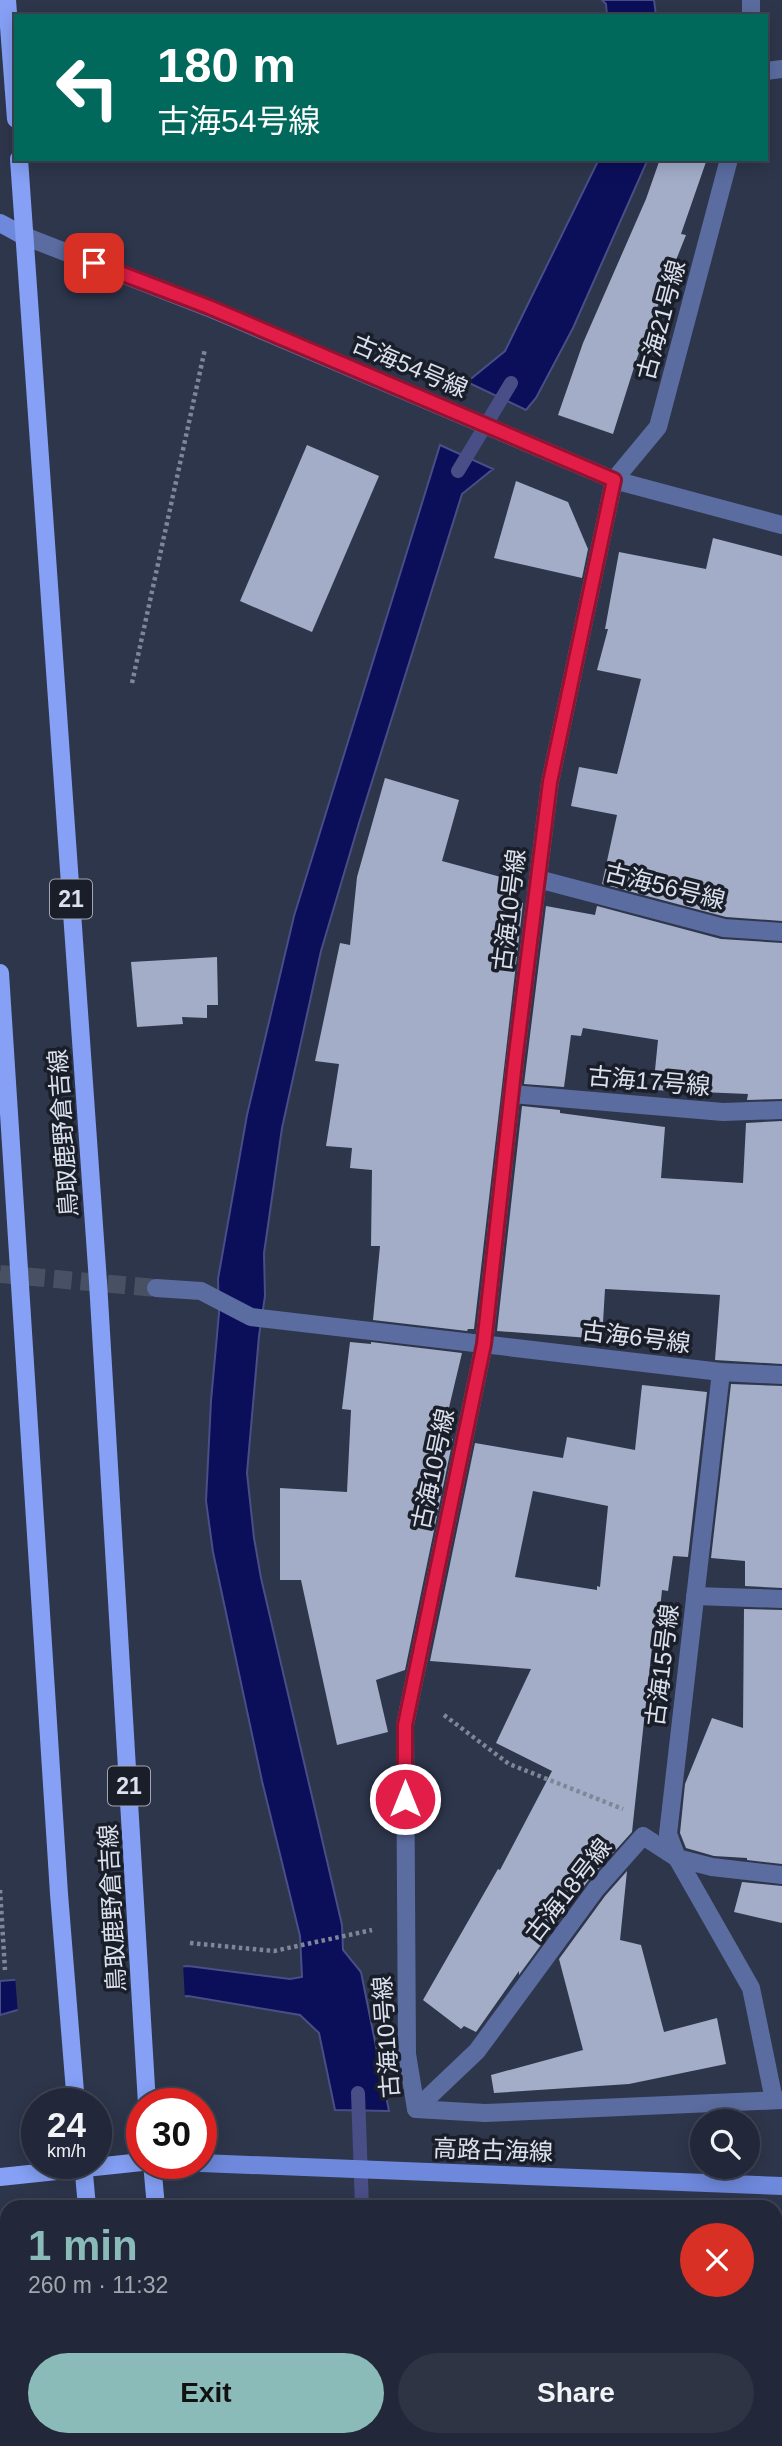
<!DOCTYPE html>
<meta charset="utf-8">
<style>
body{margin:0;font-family:Helvetica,"Noto Sans JP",sans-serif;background:#2e3444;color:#f1f3f6;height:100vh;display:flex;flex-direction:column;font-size:26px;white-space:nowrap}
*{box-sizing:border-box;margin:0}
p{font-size:23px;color:#a2a6ae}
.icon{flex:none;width:38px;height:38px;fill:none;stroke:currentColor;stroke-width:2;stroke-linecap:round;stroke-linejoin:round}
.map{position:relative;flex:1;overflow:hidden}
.side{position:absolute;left:0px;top:2200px;width:782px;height:247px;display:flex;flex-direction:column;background:#222839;border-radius:21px 21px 0 0;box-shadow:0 4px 18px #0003,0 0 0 2px #3f4453}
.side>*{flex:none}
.top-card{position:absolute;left:14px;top:14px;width:754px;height:147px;border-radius:0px;box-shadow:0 4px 18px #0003,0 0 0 2px #3f4453;background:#00695c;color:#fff;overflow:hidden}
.tools{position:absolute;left:690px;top:2109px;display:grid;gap:14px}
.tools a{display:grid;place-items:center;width:70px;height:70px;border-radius:50%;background:#222839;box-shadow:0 4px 18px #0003,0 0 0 2px #3f4453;font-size:35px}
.speed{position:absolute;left:21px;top:2088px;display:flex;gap:14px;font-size:35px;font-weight:700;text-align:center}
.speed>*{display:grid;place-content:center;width:91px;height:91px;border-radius:50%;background:#222839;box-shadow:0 4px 18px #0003,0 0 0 2px #3f4453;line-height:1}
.speed small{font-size:18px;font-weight:400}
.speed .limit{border:10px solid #d22;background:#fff;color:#111}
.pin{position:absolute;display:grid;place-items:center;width:60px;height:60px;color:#fff;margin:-30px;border-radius:14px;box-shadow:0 4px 10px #0006}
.me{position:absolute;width:77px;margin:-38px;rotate:0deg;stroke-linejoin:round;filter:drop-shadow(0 0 5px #0008)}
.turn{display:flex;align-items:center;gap:24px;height:147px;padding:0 28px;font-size:32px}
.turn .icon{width:91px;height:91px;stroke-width:2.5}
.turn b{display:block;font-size:49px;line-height:60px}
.round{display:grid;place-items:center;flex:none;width:74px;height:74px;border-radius:37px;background:#2e3444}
.overview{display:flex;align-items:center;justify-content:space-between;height:119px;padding:0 28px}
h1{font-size:42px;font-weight:700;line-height:52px;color:#8bbbb9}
.action{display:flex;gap:14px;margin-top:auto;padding:14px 28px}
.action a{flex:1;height:80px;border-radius:42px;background:#8bbbb9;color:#111;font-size:28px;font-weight:700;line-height:80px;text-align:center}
.action a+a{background:#2e3444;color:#f1f3f6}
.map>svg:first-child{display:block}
.green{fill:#344895}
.water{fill:#0b0f5a;stroke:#494e86;stroke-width:2}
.pier{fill:#2e364c}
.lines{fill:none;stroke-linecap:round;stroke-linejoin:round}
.stream{stroke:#494e86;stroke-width:14}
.building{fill:#a3adc8;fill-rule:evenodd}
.minor-tunnel{stroke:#485064;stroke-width:18;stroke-dasharray:18 9;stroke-linecap:butt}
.path{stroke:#7f8698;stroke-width:4.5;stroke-dasharray:3.5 3.5;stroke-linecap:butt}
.minor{stroke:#5b6ca0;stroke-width:18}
.secondary{stroke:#6e88db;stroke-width:18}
.primary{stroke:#85a0f5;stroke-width:18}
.route-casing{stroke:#92132f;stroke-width:18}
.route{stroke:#e11d48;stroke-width:12}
.labels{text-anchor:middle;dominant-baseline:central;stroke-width:7;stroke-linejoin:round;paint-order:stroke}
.shield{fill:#1a1e28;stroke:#a1a6b3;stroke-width:2}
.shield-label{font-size:23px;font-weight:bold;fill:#dbe0ee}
.street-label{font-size:24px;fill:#dbe0ee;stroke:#1a1e28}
</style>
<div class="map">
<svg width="782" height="2446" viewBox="0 0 782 2446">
<rect width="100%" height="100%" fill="#2e364c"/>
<g class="green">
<polygon points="775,2245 782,2247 782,2446 400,2446 400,2440 775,2440"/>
<polygon points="0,2251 7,2258 7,2440 49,2440 50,2446 0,2446"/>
<polygon points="230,2440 338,2440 338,2446 231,2446"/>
</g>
<g class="water">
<polygon points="602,0 654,0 656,16 607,16 606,4"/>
<polygon points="599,159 648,159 573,328 536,398 526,410 467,382 505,351"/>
<polygon points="440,445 493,469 462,494 359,823 321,951 282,1128 264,1253 265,1296 259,1336 247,1473 254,1538 261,1578 342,1925 343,1950 361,1972 389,2111 335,2110 319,2033 300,2015 188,1996 21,2009 0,2015 0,1981 188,1966 290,1979 302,1977 300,1936 262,1781 213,1552 206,1501 211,1401 219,1313 218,1279 247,1115 294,916"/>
</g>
<polygon class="pier" points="183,1963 185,2000 18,2014 15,1976"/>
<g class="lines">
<g class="stream">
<polyline points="458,471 511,383"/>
<polyline points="358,2093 362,2207"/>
</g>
</g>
<g class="building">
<polygon points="660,159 707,159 681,234 686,235 637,358 613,434 558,415 583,343 646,199"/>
<polygon points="307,445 379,476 312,632 240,601"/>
<polygon points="516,481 568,502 588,549 582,578 494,558"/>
<polygon points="713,538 782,556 782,921 726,917 602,884 617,815 571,806 579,767 617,774 641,679 597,670 608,629 605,629 619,552 706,569"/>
<polygon points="385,778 459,800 442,861 512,880 508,900 523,903 474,1329 468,1329 467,1331 373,1320 380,1246 371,1246 372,1170 350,1168 352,1148 326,1146 339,1064 315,1061 340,943 350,945 357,877"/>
<polygon points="546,906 595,915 597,906 721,939 782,943 782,1099 747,1100 748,1094 653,1090 658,1040 583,1028 581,1036 571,1035 564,1087 524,1084"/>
<polygon points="217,957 218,1005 207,1005 207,1018 182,1017 183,1024 137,1027 131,962"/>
<polygon points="522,1106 560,1110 560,1113 665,1127 661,1178 743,1183 746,1123 782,1121 782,1364 715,1360 720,1295 605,1289 602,1339 497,1331"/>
<polygon points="350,1342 371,1344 371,1342 462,1353 442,1437 453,1439 405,1670 376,1680 388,1732 337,1745 301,1580 280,1580 280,1488 347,1492 351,1410 342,1409"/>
<polygon points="731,1384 782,1386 782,1588 745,1586 745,1561 711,1558"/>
<path d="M642,1385l65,7 -19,165 -15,-1 -5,35 -6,-1 -3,29h-4l-23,213 -45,50 -68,93v-4l-43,61 -12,-6 -3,3 -38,-29 75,-131 2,1 52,-99 -56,-28 35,-74 -101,-8 45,-218 88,15 4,-21 68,13zM533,1491l75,15 -8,81 -3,-1v4l-82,-13z"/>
<polygon points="744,1609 782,1610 782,1864 747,1860 747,1858 714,1856 686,1848 680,1833 685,1784 712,1718 743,1728"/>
<polygon points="627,1871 620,1940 641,1945 664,2032 717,2018 726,2064 629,2084 494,2093 491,2075 583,2050 559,1959 605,1896"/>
<polygon points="742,1882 782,1886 782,1923 734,1912"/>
</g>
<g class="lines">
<polyline class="minor-tunnel" points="0,1274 156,1288"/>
<g class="path">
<polyline points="132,683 205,349"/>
<polyline points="444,1715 509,1764 623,1809"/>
<polyline points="0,1890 5,1970"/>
<polyline points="190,1943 274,1951 372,1930"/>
</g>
<g class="minor">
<polyline points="751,16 751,0"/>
<polyline points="766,71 782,69"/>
<polyline points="729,159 658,427 614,480 550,782 515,1062 484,1344 405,1725 407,2054 416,2109 485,2113 782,2100"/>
<polyline points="24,236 209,308 614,480 782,525"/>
<polyline points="538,879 724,928 782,932"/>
<polyline points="512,1094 723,1112 782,1110"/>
<polyline points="156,1288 201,1291 251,1317 721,1372 782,1375"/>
<polyline points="721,1372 668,1834 677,1858 712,1867 782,1875"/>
<polyline points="695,1596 782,1599"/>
<polyline points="416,2109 477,2051 596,1889 643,1836 677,1858 751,1988 774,2100"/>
</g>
<g class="secondary">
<polyline points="0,223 24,236"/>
<polyline points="201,2163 782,2186"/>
</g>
<g class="primary">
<polyline points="7,0 16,119"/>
<polyline points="19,159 98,1282 147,2104"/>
<polyline points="0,973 59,1894 76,2104"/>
<polyline points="83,2163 87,2207"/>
<polyline points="152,2163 156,2207"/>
<polyline points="0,2177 142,2162"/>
<polyline points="107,2440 108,2446"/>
<polyline points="176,2440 177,2446"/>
</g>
</g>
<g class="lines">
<defs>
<polyline id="route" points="94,263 209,307 614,480 550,782 515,1062 484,1344 405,1725 405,1799"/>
</defs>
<use href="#route" class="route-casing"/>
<use href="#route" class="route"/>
</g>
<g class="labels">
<g class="shield">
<rect x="50" y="879.5" width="42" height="39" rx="5"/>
<rect x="108" y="1766.5" width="42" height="39" rx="5"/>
</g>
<g class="shield-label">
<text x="71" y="899">21</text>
<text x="129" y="1786">21</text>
</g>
<g class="street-label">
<text transform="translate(661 320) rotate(-75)">古海21号線</text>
<text transform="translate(410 366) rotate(23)">古海54号線</text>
<text transform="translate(665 886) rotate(14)">古海56号線</text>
<text transform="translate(509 910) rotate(-83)">古海10号線</text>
<text transform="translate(649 1081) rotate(5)">古海17号線</text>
<text transform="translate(63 1133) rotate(-94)">鳥取鹿野倉吉線</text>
<text transform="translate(636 1337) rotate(7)">古海6号線</text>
<text transform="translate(433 1469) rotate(-78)">古海10号線</text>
<text transform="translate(662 1665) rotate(-83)">古海15号線</text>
<text transform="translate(568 1890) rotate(-52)">古海18号線</text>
<text transform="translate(112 1908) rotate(-93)">鳥取鹿野倉吉線</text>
<text transform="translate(386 2037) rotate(-94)">古海10号線</text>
<text transform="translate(493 2150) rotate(2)">高路古海線</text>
</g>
</g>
</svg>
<div class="tools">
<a><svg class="icon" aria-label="search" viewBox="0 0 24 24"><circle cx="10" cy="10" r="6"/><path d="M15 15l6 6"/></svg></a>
</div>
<div class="speed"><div>24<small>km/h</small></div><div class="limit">30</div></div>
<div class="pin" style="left:94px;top:263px;background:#d93025"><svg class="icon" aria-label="arrive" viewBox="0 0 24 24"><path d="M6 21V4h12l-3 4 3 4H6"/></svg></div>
<svg class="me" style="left:405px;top:1799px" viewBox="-20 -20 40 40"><circle r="17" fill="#e11d48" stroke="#fff" stroke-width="3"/><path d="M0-11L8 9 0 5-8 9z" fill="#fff"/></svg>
<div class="top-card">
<div class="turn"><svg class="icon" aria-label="left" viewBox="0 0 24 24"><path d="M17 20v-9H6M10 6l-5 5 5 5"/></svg><div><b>180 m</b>古海54号線</div></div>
</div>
<section class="side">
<div class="overview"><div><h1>1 min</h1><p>260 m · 11:32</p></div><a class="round" style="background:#d93025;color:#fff"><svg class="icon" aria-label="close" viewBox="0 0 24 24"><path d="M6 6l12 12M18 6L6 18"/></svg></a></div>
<div class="action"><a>Exit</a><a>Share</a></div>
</section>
</div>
